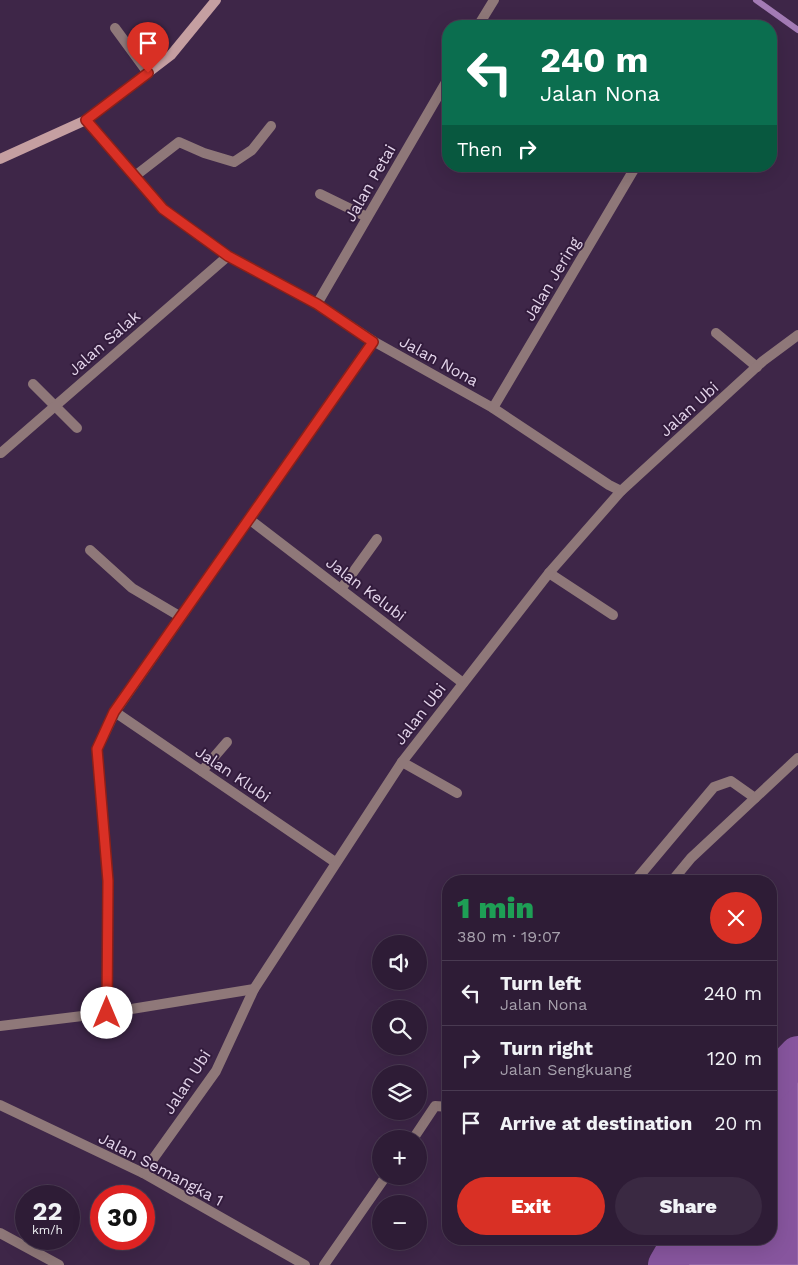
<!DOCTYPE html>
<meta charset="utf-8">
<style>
body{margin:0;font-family:"Work Sans",sans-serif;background:#3a2942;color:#f1f3f6;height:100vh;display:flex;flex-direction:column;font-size:19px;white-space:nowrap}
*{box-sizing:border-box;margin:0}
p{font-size:16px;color:#a7a1ad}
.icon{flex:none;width:28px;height:28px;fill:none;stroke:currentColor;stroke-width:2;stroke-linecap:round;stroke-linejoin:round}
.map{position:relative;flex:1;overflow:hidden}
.panel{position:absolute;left:442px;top:875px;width:335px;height:370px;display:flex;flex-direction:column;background:#2e1c36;border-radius:20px;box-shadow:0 5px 20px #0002,0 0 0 1px #493a51}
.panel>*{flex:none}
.top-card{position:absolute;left:442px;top:20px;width:335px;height:152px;border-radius:20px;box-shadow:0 5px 20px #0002,0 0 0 1px #493a51;background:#0b6e4f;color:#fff;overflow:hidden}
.controls{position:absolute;left:372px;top:935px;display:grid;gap:10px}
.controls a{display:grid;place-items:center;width:55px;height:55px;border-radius:50%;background:#2e1c36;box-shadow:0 5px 20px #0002,0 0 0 1px #493a51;font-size:25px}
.speed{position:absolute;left:15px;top:1185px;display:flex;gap:10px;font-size:25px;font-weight:700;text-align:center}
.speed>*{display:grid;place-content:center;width:65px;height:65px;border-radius:50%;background:#2e1c36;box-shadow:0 5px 20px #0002,0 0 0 1px #493a51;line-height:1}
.speed small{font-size:12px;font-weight:400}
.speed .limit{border:8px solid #d22;background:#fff;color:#111}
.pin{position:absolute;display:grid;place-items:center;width:42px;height:42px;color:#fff;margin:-51px -21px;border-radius:50% 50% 50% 0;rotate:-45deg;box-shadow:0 0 5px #0007}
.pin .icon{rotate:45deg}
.me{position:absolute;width:55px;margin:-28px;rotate:0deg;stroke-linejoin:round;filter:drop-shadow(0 0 4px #0008)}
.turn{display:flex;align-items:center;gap:18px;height:105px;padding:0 15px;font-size:22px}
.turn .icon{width:65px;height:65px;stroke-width:2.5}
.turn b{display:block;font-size:35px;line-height:42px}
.then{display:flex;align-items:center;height:48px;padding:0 15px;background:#0003;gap:10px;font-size:19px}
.round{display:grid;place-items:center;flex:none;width:52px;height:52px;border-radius:26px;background:#3a2942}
.headline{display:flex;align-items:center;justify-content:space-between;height:85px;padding:0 15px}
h1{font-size:30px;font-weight:800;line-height:38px;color:#1e9e55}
.primary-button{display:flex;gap:10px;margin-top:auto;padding:10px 15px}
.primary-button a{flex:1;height:58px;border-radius:30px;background:#d93025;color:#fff;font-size:20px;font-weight:800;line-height:58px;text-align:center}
.primary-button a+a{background:#3a2942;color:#f1f3f6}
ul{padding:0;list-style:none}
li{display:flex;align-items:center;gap:15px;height:65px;padding:0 15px;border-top:1px solid #493a51}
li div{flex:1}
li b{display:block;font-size:19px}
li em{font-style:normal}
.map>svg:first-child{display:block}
.water{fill:#87559e;stroke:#a37bb5}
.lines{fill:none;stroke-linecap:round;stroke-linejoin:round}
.stream{stroke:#a37bb5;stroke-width:6}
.river{stroke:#87559e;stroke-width:38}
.lane{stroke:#8f7879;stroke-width:10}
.street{stroke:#8f7879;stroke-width:10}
.secondary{stroke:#c59fa1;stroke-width:10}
.route-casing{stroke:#8d1f18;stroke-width:12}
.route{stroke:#d93025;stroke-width:9}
.labels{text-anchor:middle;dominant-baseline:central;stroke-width:4;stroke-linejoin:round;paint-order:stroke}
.street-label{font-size:16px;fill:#e3d4ea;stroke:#331c3d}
</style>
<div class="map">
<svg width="798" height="1265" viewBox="0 0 798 1265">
<rect width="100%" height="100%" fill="#3e2648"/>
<polygon class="water" points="798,1055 798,1265 667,1265 682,1239 771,1239 771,1083"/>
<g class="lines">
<polyline class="stream" points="756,0 798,30"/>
<g class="river">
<polyline points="771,1083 798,1055"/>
<polyline points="667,1265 682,1239"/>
</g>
<g class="lane">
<polyline points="115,28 148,73"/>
<polyline points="135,176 179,142 204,153 234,162 252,150 271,126"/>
<polyline points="320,194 367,217"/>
<polyline points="716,333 757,367"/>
<polyline points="33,384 77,428"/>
<polyline points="549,573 613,615"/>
<polyline points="341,589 377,539"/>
<polyline points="402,762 457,793"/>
<polyline points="202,771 227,742"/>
<polyline points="635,881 714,787 731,781 755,798"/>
<polyline points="672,881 691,858 798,758"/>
<polyline points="413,1139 435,1106 449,1107"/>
<polyline points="324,1265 386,1176"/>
</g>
<g class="street">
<polyline points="478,26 494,0"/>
<polyline points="86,120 163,209 228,256 317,304 373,341 493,408 609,485 621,491"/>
<polyline points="317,304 449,77"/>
<polyline points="493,408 636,166"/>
<polyline points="1,453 228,256"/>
<polyline points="249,519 463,683"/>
<polyline points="90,550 132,588 181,617"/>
<polyline points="115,712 335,862"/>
<polyline points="107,1013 108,881 97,749 115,712 373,341"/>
<polyline points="0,1026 107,1013 254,989"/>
<polyline points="0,1105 143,1173 305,1265"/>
<polyline points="143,1173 216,1071 254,989 402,762 549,573 621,491 763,361 798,335"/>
<polyline points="0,1233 59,1265"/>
</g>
<polyline class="secondary" points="0,159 86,120 171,55 216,0"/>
</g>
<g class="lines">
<defs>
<polyline id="route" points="107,1013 108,881 97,749 114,712 373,342 317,304 228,256 163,209 86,120 148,73"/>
</defs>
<use href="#route" class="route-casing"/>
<use href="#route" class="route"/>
</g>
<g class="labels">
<g class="street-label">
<text transform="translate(370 183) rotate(-60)">Jalan Petai</text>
<text transform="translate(552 279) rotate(-59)">Jalan Jering</text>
<text transform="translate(104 343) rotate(-41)">Jalan Salak</text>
<text transform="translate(439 361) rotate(29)">Jalan Nona</text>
<text transform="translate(689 409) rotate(-42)">Jalan Ubi</text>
<text transform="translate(366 589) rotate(37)">Jalan Kelubi</text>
<text transform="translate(420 714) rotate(-52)">Jalan Ubi</text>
<text transform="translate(233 774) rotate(34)">Jalan Klubi</text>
<text transform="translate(187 1082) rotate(-57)">Jalan Ubi</text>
<text transform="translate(161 1169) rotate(28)">Jalan Semangka 1</text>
</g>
</g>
</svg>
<div class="controls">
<a><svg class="icon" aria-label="sound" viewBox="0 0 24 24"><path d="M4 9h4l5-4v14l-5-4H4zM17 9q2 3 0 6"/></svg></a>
<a><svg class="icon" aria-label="search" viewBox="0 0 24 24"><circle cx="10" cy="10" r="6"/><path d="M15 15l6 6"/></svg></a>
<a><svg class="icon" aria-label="layers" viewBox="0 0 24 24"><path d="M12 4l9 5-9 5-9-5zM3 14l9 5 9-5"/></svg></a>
<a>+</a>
<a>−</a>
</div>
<div class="speed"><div>22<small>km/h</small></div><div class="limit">30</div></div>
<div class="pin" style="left:148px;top:73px;background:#d93025"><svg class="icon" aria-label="arrive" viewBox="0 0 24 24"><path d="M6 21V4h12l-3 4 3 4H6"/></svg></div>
<svg class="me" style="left:107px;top:1013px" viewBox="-20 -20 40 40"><circle r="19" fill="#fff"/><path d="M0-13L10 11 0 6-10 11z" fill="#d93025"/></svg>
<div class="top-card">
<div class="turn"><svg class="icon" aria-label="left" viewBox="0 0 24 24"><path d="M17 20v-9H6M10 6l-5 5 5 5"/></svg><div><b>240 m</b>Jalan Nona</div></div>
<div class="then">Then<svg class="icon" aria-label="right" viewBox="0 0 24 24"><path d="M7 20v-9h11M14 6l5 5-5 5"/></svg></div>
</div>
<section class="panel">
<div class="headline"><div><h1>1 min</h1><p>380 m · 19:07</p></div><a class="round" style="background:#d93025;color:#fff"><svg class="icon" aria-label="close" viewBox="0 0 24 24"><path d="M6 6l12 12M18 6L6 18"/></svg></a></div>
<ul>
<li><svg class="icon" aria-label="left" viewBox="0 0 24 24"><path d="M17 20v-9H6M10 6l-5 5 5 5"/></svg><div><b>Turn left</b><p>Jalan Nona</p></div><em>240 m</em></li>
<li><svg class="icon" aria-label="right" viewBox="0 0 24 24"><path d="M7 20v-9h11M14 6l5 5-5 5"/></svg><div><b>Turn right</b><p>Jalan Sengkuang</p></div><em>120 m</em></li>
<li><svg class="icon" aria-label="arrive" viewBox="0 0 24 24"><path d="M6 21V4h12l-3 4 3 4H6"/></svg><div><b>Arrive at destination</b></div><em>20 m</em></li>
</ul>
<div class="primary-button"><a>Exit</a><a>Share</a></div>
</section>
</div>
